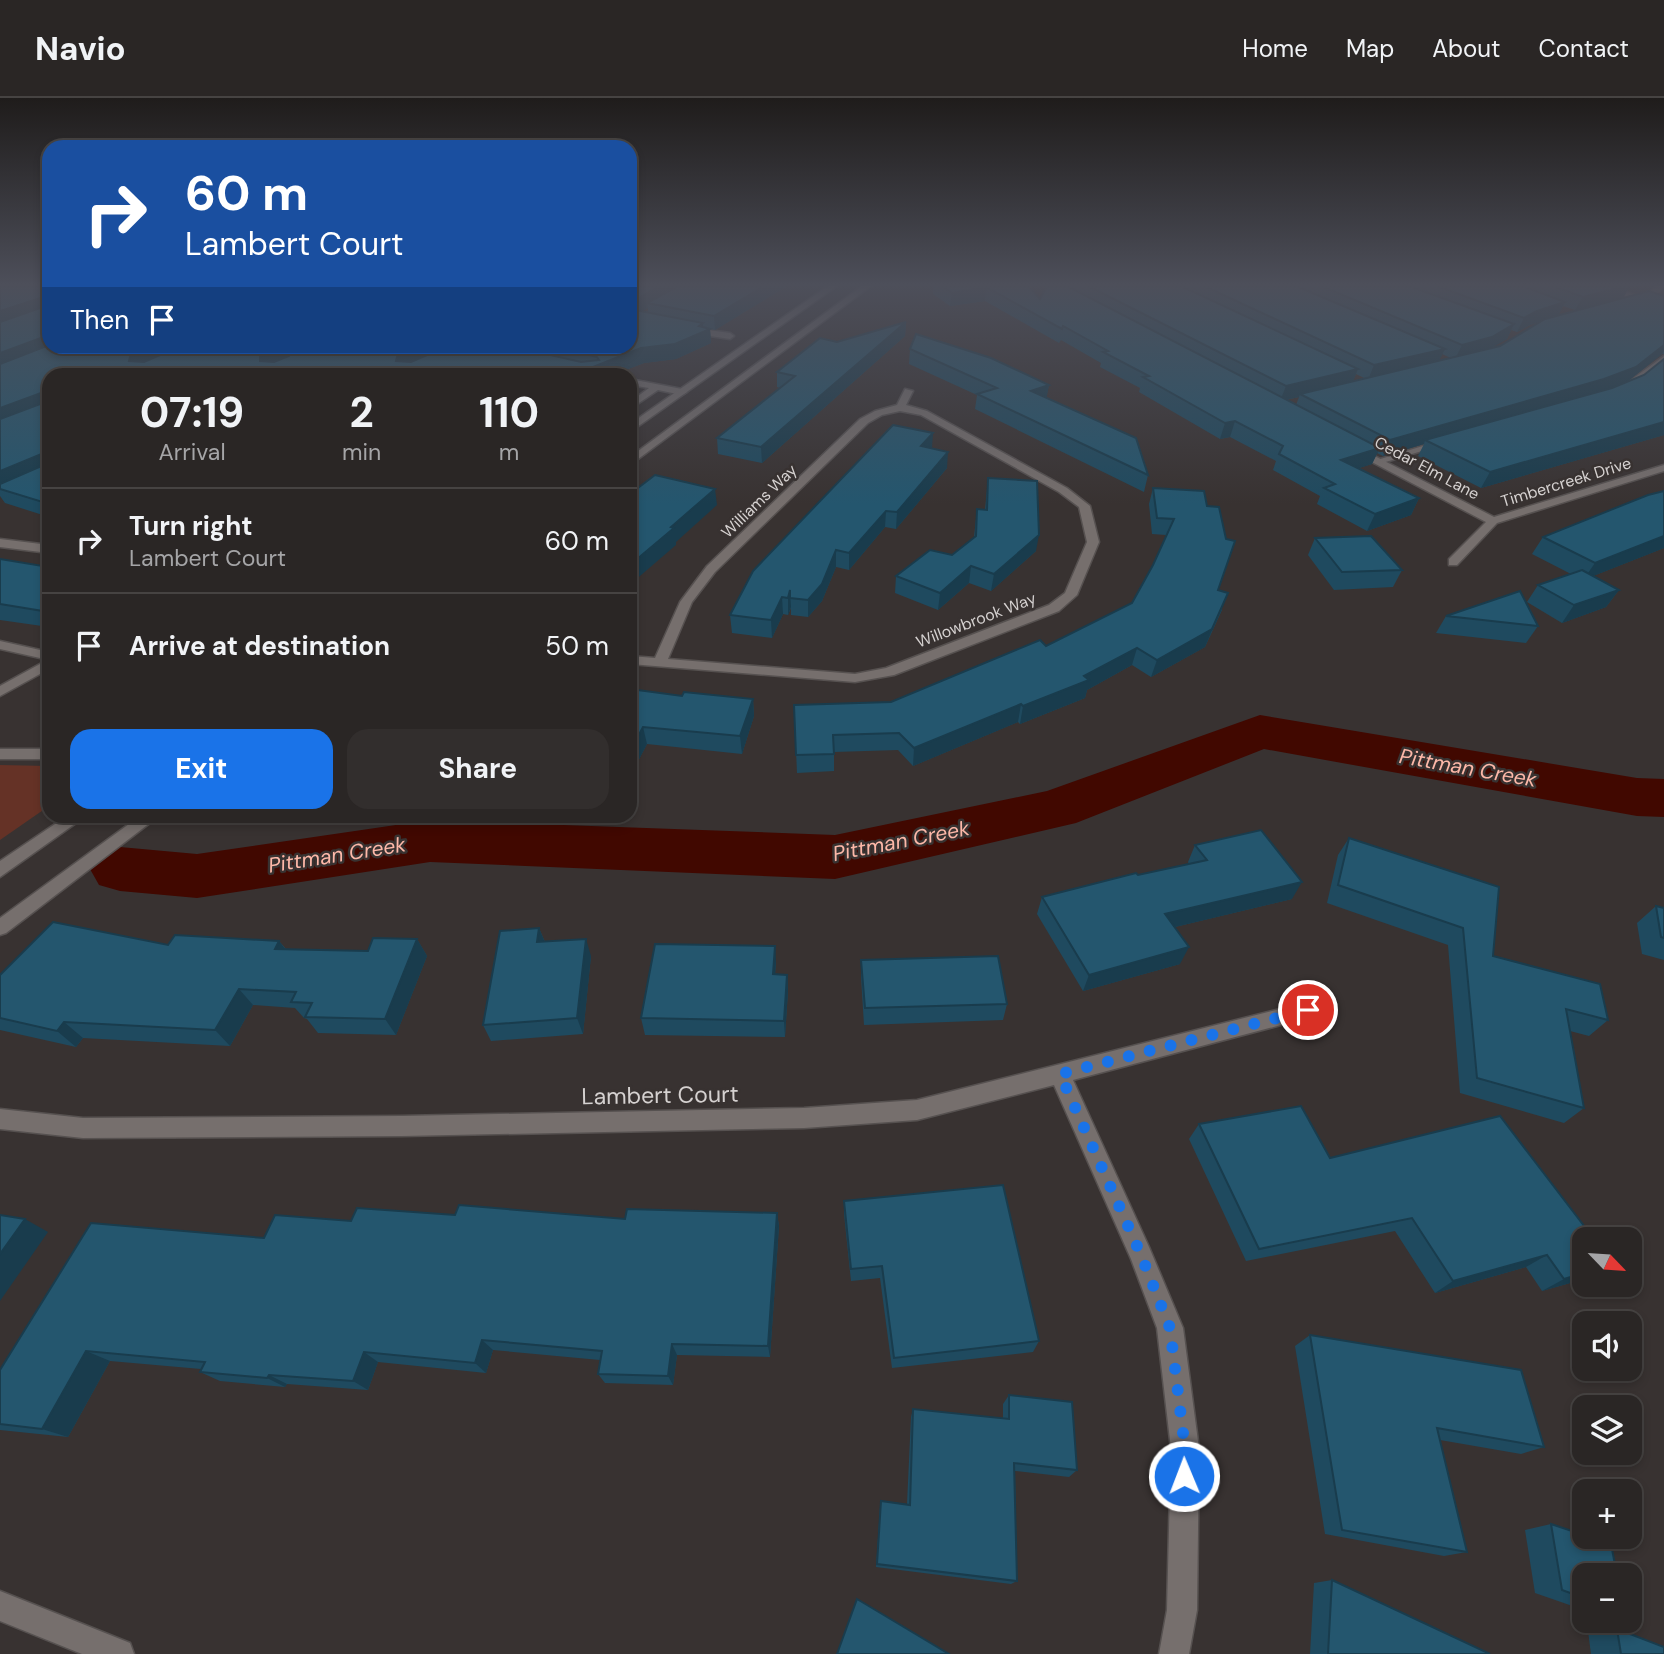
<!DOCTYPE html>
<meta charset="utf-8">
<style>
body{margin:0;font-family:"DM Sans",sans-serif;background:#322e2d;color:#f1f3f6;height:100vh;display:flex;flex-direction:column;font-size:26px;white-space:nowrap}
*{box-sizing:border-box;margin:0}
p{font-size:23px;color:#a5a5a7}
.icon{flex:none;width:38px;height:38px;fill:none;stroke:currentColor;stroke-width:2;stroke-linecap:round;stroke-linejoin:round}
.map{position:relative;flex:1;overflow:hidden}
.sheet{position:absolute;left:42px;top:270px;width:595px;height:455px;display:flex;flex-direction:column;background:#2a2625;border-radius:21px;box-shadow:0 4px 10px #0003,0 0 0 2px #464342}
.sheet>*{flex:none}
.banner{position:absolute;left:42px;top:42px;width:595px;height:214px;border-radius:21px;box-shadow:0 4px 10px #0003,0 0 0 2px #464342;background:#1a4fa0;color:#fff;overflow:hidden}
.needle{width:46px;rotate:115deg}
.buttons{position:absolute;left:1572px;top:1129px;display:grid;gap:14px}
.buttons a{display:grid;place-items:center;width:70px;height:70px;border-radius:14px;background:#2a2625;box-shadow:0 4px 10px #0003,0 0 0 2px #464342;font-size:35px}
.pin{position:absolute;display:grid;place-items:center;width:60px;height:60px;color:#fff;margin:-30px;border:4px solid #fff;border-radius:50%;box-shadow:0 2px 7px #0007}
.me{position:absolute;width:77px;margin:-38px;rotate:359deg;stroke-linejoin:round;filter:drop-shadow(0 0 5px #0008)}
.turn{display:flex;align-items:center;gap:24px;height:147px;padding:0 28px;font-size:32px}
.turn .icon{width:91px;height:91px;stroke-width:2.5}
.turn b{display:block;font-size:49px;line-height:60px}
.then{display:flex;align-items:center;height:66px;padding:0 28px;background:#0003;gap:14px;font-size:26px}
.eta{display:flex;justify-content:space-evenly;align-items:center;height:119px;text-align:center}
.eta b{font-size:42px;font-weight:700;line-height:49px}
.action{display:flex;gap:14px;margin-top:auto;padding:14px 28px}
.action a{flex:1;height:80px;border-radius:21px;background:#1a73e8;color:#fff;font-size:28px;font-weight:700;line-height:80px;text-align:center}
.action a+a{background:#322e2d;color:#f1f3f6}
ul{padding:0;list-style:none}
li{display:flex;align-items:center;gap:21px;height:105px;padding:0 28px;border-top:2px solid #464342}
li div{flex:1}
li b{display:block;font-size:26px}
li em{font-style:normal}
header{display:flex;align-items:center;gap:42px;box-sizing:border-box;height:98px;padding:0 35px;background:#2a2625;border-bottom:2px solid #464342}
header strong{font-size:33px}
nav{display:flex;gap:38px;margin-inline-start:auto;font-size:24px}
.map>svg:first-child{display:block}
.green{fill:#653226}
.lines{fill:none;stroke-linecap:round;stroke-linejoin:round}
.river{fill:#410800;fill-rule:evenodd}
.lane-casing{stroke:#565150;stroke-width:3}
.street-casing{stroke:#565150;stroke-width:3}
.secondary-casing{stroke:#565150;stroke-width:3}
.lane{fill:#766f6d;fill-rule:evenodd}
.street{fill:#766f6d;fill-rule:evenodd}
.secondary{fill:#766f6d;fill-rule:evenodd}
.wall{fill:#1f4a5f;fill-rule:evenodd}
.shaded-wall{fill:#193c4d}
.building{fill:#24566e;stroke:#193c4d;stroke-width:2}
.route{stroke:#1a73e8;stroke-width:12;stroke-dasharray:0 21.6}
.labels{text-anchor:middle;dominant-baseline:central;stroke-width:5;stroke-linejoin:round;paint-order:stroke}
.far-street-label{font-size:16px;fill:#d5d1d0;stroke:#383231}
.water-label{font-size:21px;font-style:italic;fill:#fdb8a8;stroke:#383231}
.near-street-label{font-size:23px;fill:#d5d1d0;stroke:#383231}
</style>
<header>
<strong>Navio</strong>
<nav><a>Home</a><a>Map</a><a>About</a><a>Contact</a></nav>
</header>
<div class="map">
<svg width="1664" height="1556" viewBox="0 0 1664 1556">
<rect width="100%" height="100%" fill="#383231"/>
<polygon class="green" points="0,667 49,668 49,708 0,742"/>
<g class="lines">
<polygon class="river" points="1260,617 1637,680 1664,681 1664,719 1637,718 1264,651 1076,725 835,781 430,764 197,800 120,793 99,787 90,771 99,755 120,749 197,756 430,722 835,737 1047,693"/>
<defs>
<g id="lane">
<polygon points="1597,188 1610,188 1646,201 1639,203"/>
<polygon points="687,229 730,235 734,238 730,241 684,234"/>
<polygon points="1664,258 1664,265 1627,293 1621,293 1621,289"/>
<polygon points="630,281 682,291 687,294 682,297 658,292 630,311 630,304 649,290 630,287"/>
<polygon points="1439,343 1448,345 1379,366 1374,363"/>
<polygon points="0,543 49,554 49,562 0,551"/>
<polygon points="0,1493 130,1545 134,1556 82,1556 0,1523"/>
</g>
<g id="street">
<polygon points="1656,188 1664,188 1656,198 1634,206 1630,204 1650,194"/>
<path d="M905,291l8,2 -7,14 21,6 140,77 23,18 9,36 -22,53 -18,16 -165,64 -39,7 -225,-18v-8l25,2 25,-56 27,-36 153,-147 15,-8 22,-6zM900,313l21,4 138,77 20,15 8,35 -22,51 -16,12 -163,63 -31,6 -187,-15 24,-57 23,-30 153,-149 14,-8z"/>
<polygon points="1353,347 1494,419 1664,367 1664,373 1497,425 1457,467 1449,467 1449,461 1486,424 1349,352 1348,350"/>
<polygon points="0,441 49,447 49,455 0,449"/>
<polygon points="49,561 49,571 0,598 0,588"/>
<rect x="0" y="651" width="49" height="10"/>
<polygon points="1308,904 1315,906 1318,912 1315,918 1073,982 1149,1149 1183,1230 1199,1351 1197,1512 1189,1556 1159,1556 1167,1512 1171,1351 1157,1230 1131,1161 1054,987 917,1022 804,1030 402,1038 83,1040 0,1031 0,1011 83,1020 402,1018 804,1010 917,1002"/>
</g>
<g id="secondary">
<polygon points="828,188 837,188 630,334 630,326"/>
<polygon points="862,188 871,188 630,367 630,359"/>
<polygon points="67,718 86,718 0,779 0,763"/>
<polygon points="140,718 159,718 6,835 0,837 0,820"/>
</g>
</defs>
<use href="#lane" class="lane-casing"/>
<use href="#street" class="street-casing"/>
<use href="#secondary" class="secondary-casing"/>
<use href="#lane" class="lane"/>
<use href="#street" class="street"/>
<use href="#secondary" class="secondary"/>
</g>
<g class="wall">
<path d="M0,188h49v60h581v-60h157l-72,44 -5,-1 1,14 -35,16 -32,4 -29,11h-566v143l-44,-14 -5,-7zM648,210v5l-6,-2z"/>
<path d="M933,188h95l12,13 7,-13h583l-7,12 -48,12 -12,-4 -5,10 106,-20v58h-2l-35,28 -20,8 37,-15 20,-16v76l-183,53 -63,-32 6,-12 -41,12 -6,-3 -5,11 -13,4 60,30 -8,17 -44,16 -50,-27 3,-8 -47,-26 3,-9 -46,-24 -10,2 -81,-47 1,-4 -40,-21 1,-4 -40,-23 -2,3 -74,-42 -35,5 -17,-12zM1544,222l-44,26 -10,2 17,-9 4,-9 6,2 13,-7zM1442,256l9,4 -12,3zM1356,276l8,4 -11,3zM1299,299l-3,8 -10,-5z"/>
<polygon points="906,224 905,238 762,365 718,356 717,340 780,290 777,289 777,274 837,244"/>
<polygon points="910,251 1049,287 1046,300 1148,377 1144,394 975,311 977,297 909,266"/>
<polygon points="932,350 947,370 896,431 885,429 849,472 836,469 822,503 808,519 791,517 791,510 788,517 783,516 772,540 732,535 730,517"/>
<polygon points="988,380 1036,453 991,493 969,485 938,512 895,495 896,478 952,457 974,439 977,411 985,412"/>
<polygon points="1153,390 1218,492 1222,512 1205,549 1151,579 1132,567 1087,592 1085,600 1020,626 1018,624 913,668 898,652 834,654 834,673 797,675 794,607 891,604 1046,548 1132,505 1153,467 1166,437 1152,436 1149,406"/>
<polygon points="1664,393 1664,450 1593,478 1619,492 1606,509 1562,525 1527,504 1538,487 1571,476 1532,456 1543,439"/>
<polygon points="1315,440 1402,472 1393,489 1334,492 1308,457"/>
<polygon points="0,461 49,469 49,529 0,522"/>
<polygon points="1446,518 1538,528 1526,545 1436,535"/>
<polygon points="630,591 682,598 753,601 754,618 742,656 647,646 637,665 630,664"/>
<polygon points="1349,740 1499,789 1493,858 1608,922 1589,938 1570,933 1584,1010 1564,1025 1460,995 1448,847 1327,805 1338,757"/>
<polygon points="1195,747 1292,801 1175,829 1180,866 1083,893 1037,816 1042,799 1189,766 1188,764"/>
<polygon points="1656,808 1664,810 1664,862 1642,856 1637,825"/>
<polygon points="539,830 545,844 591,858 583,936 491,943 483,927"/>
<polygon points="417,841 427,858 396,937 318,935 307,921 304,920 295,910 253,907 230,948 83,940 76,949 0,932 0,877 168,847 279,843 286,851 368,853"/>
<polygon points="861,862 1007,906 1003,922 864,927 861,879"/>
<polygon points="776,864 775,876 787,877 788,893 785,939 645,937 641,920"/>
<polygon points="1199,1026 1330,1060 1584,1141 1584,1181 1542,1193 1526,1169 1435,1195 1395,1133 1246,1163 1189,1041"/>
<polygon points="844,1103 1039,1243 1033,1254 892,1270 880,1180 851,1183 844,1116"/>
<polygon points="777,1115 779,1128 770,1259 677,1257 673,1287 605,1285 598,1276 600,1262 493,1252 486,1275 378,1264 368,1292 287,1286 285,1289 220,1283 200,1274 201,1271 110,1263 68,1339 0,1332 0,1272 264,1140 351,1123 455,1117 625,1121"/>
<polygon points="1310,1237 1544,1349 1521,1356 1440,1342 1467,1454 1444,1458 1325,1436 1295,1248"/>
<polygon points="1009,1297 1077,1372 1069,1379 1015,1373 1017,1483 1011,1486 876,1469 880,1409 881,1403 907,1406 911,1319 913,1311 1003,1321 1003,1306"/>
<polygon points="1551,1426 1584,1477 1584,1512 1535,1495 1525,1432"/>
<polygon points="1332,1482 1490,1556 1310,1556 1314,1485"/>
<polygon points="1617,1531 1664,1556 1591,1556 1588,1533"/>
</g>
<g class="shaded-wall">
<polygon points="659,188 682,188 647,205 648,210 630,220 630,205"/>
<polygon points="764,188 787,188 715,232 714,218"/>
<polygon points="1625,188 1630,188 1623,200 1575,212 1583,199"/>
<polygon points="986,189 985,203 950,208 952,195"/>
<polygon points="40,200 48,214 0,229 0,213"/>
<polygon points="1565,204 1558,218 1530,227 1517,234 1524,220 1537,213"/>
<polygon points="906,224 905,238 762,365 761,349"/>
<polygon points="703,225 703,234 710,231 711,245 676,261 644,265 615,276 595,276 593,269"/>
<polygon points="1514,226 1507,241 1485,254 1455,261 1462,247"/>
<polygon points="49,237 49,248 0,273 0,255"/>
<polygon points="1664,247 1664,253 1662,256 1627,284 1595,297 1425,342 1424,346 1383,358 1390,342"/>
<polygon points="155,248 195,248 138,274 129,263 130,259"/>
<polygon points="284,248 290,263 266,276 260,263 260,259"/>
<polygon points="421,248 459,248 401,276 396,263 397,259"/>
<polygon points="1445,251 1438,265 1368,282 1374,267"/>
<polygon points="1358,271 1352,286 1300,296 1299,299 1280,303 1286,288"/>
<polygon points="1049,287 1046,303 1031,293"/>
<polygon points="41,295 49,307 0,329 0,310"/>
<polygon points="1235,323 1230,339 1220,341 1225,325"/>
<polygon points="1664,324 1664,337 1481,390 1490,374"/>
<polygon points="933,335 932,350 921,348"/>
<polygon points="1380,350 1372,366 1335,378 1341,362"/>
<polygon points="948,354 947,370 896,431 897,414"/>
<polygon points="39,357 49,372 0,391 0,373"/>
<polygon points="715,391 717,407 676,444 676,447 633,484 634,492 630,497 630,467"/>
<polygon points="1419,400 1411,417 1367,433 1375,416"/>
<polygon points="886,413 885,429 849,472 849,455"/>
<polygon points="1039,437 1036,453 991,493 994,476"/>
<polygon points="1664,438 1664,450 1583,482 1595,465"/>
<polygon points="836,452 836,469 822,503 808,519 808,502"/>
<polygon points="971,468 969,485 938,512 940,495"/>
<polygon points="790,492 791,509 788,517 788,500"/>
<polygon points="1619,492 1606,509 1562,525 1574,507"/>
<polygon points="1228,495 1205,549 1151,579 1157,562"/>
<polygon points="782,499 783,516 772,540 771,522"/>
<polygon points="1137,550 1132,567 1087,592 1085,600 1020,626 1023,608 1084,578"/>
<polygon points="753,601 754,618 742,656 740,638"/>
<polygon points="1021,606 1018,624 913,668 914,650"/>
<polygon points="643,629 647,646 637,665 633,648"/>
<polygon points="1302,784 1292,801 1158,833 1165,816"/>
<polygon points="539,830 546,847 537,844"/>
<polygon points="417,841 427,858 396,937 385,921"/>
<polygon points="586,841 591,858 583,936 577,920"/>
<polygon points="279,843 292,860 275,851"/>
<polygon points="775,848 776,864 774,893 773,876"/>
<polygon points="1189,849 1180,866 1083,893 1089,877"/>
<polygon points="787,877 788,893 785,939 784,923"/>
<polygon points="239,891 253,907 230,948 215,932"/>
<polygon points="64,924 83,940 76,949 57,933"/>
<polygon points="777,1115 779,1128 770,1259 768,1248"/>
<polygon points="25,1121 48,1134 0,1203 0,1156"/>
<polygon points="1547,1157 1526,1169 1435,1195 1453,1183"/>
<polygon points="1584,1175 1584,1181 1542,1193 1564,1181"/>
<polygon points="482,1242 493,1252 486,1275 475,1265"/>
<polygon points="672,1246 677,1257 673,1287 668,1278"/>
<polygon points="86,1253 110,1263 68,1339 42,1331"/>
<polygon points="364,1254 378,1264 368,1292 353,1283"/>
<polygon points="269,1277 287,1286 285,1289 267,1280"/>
</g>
<g class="building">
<polygon points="0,188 49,188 49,237 0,255 0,224 43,209 44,202 40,200 0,213"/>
<polygon points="630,188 659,188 630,205"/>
<polygon points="678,188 764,188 714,218 647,205"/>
<polygon points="942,188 1028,188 1040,201 1047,188 1067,188 1380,350 1341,362 1419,400 1375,416 1324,390 1335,386 1279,356 1283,348 1235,323 1225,325 1143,279 1149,278 1103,254 1108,253 1063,228 1062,231 986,189 952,195"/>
<polygon points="1088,188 1181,188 1358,271 1286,288"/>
<polygon points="1204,188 1296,188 1445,251 1374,267"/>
<polygon points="1321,188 1409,188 1514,226 1492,239 1462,247"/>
<polygon points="1437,188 1522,188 1565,204 1537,213 1524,220"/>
<polygon points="1552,188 1625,188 1583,199"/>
<polygon points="1649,193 1664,198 1664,247 1636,269 1604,281 1390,342 1300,296 1500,248 1545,221"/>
<polygon points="635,212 703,225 699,228 710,231 675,246 641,250 593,269 465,276 49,276 49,406 0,391 0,386 39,369 39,357 0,373 0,321 40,306 41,295 0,310 0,266 49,247 49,248 155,248 130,259 129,263 144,264 181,248 283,248 260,259 260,263 274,264 289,258 293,253 284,248 421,248 397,259 396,263 411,264 448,248 511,248 581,264 599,262 597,259 554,248 630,248 630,214"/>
<polygon points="906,224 761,349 717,340 795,278 777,274 820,240 837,244"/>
<polygon points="916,236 991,260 1049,287 1031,293 1136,340 1148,377 977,296 997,290 910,251"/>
<polygon points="1664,261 1664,324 1490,374 1425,342 1612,290 1644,277"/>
<polygon points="893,327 933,335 921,348 948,354 897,414 886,413 849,455 836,452 822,486 808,502 790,500 790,492 788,500 782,499 771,522 730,517 753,473"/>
<polygon points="655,377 715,391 671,429 674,430 630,467 630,396"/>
<polygon points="988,380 1037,383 1039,437 994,476 971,468 940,495 896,478 930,452 952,457 976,438 977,411 987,412"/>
<polygon points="1153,390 1204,393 1207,408 1219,409 1226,441 1235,443 1218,492 1228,495 1212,531 1157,562 1137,550 1084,578 1089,582 1023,608 1021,606 914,650 899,635 833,637 834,656 796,657 794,607 891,604 1040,542 1046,548 1132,505 1153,467 1174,421 1157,420"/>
<polygon points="1664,393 1664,438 1595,465 1543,439 1648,397"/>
<polygon points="1371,438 1402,472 1342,474 1315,440"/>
<polygon points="0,461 49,469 49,514 0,506"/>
<polygon points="1582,472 1619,492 1574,507 1538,487"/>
<polygon points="1520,493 1538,528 1446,518"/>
<polygon points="630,591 682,598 684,594 753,601 740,638 643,629 633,648 630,647"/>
<polygon points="1261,732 1302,784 1165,816 1189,849 1089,877 1042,799 1136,775 1138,777 1207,762 1195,747"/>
<polygon points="1349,740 1499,789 1493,858 1600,886 1608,922 1566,911 1584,1010 1477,980 1463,830 1338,787"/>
<polygon points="1656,808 1664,810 1664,840 1661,839"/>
<polygon points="53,824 168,847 175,837 279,843 275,851 368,853 373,840 417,841 385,921 305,919 312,905 291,904 296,894 239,891 215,932 64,924 57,933 0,920 0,877"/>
<polygon points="539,830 537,844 586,841 577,920 483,927 500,833"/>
<polygon points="655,846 775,848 773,876 787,877 784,923 641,920"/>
<polygon points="998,858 1007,906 865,910 861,862"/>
<polygon points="1301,1008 1330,1060 1500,1018 1594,1141 1584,1141 1584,1175 1564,1181 1547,1157 1453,1183 1412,1120 1259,1151 1199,1026"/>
<polygon points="1003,1087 1039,1243 894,1260 882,1168 851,1171 844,1103"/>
<polygon points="459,1107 625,1121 627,1111 777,1115 768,1248 672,1246 668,1278 598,1276 602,1253 482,1242 475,1265 364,1254 353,1283 269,1277 267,1280 200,1274 205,1264 86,1253 42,1331 0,1326 0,1272 91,1125 264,1140 275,1117 351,1123 357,1110 455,1117"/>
<polygon points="0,1117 25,1121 0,1156"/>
<polygon points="1310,1237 1521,1272 1544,1349 1437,1330 1467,1454 1342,1432"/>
<polygon points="1009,1297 1072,1304 1077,1372 1014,1365 1017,1483 877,1466 881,1403 910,1407 913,1311 1009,1321"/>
<polygon points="1551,1426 1584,1437 1584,1438 1611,1446 1617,1477 1584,1477 1584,1500 1562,1492"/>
<polygon points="1332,1482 1490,1556 1328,1556"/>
<polygon points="857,1501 949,1556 837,1556"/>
<polygon points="1617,1531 1664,1549 1664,1556 1621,1556"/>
</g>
<linearGradient id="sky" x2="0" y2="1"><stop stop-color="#1f1c1b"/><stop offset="0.46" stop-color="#4d4f5a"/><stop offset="1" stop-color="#4d4f5a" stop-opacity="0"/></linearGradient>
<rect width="1664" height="406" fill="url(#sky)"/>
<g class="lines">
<polyline class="route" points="1184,1378 1185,1351 1170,1230 1141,1157 1060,976 1308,912"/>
</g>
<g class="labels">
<g class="far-street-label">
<text transform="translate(1427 370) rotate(28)">Cedar Elm Lane</text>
<text transform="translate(1566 384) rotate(-17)">Timbercreek Drive</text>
<text transform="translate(759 403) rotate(-44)">Williams Way</text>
<text transform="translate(976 522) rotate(-21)">Willowbrook Way</text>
</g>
<g class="water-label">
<text transform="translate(1468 670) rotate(10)">Pittman Creek</text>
<text transform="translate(901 743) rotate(-11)">Pittman Creek</text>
<text transform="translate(337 757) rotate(-9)">Pittman Creek</text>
</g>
<g class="near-street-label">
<text transform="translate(660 997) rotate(-1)">Lambert Court</text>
</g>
</g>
</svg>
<div class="buttons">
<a><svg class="needle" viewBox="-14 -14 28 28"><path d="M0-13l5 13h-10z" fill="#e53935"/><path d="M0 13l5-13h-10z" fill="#a5a5a7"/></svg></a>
<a><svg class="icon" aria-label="sound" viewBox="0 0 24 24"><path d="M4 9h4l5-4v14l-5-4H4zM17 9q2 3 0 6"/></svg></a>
<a><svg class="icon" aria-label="layers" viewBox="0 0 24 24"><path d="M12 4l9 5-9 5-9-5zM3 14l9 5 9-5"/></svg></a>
<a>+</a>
<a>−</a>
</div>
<div class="pin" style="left:1308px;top:912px;background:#d93025"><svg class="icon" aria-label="arrive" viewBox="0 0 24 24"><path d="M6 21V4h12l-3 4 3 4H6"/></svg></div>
<svg class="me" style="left:1184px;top:1378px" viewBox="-20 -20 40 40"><circle r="17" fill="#1a73e8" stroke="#fff" stroke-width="3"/><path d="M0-11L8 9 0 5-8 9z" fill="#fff"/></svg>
<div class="banner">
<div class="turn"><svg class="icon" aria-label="right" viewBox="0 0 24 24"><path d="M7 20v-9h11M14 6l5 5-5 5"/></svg><div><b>60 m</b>Lambert Court</div></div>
<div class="then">Then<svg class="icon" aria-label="arrive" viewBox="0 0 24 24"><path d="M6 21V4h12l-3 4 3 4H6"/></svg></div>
</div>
<section class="sheet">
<div class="eta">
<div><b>07:19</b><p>Arrival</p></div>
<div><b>2</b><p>min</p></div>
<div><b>110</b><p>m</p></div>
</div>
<ul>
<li><svg class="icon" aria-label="right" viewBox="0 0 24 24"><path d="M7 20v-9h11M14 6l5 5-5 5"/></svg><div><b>Turn right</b><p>Lambert Court</p></div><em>60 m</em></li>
<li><svg class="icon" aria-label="arrive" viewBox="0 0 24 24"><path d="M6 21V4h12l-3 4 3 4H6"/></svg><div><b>Arrive at destination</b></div><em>50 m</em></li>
</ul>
<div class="action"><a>Exit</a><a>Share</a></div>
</section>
</div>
